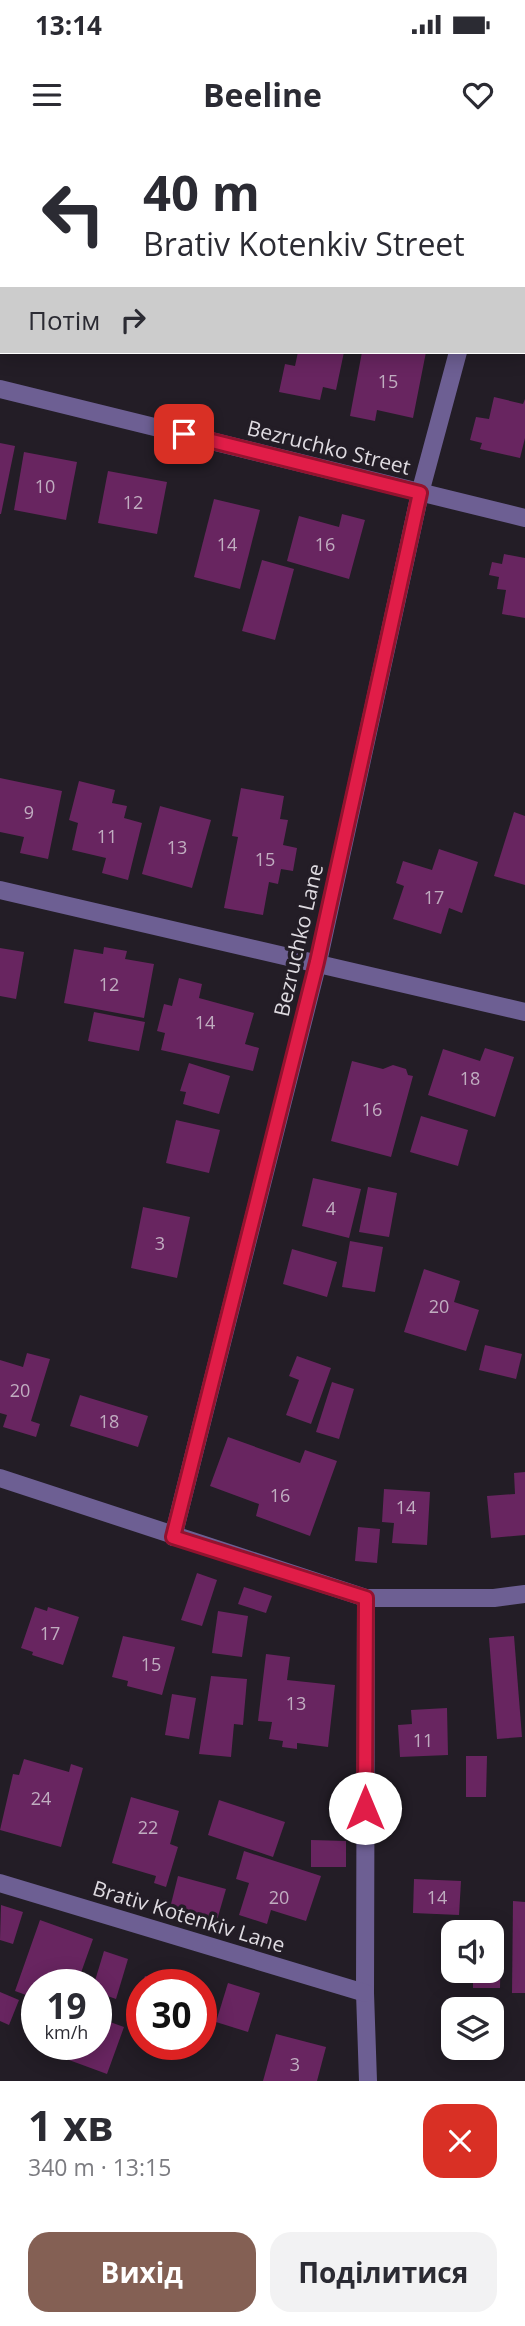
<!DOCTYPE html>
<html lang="uk">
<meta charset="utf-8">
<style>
body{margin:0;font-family:"Open Sans",sans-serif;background:#f2f2f3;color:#2b2b33;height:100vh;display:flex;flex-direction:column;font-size:26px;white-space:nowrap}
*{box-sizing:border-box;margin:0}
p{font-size:23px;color:#7c7c81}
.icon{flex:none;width:38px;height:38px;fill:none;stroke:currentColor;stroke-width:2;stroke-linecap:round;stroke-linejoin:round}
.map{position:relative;height:1941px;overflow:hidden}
.drawer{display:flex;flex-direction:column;background:#fff;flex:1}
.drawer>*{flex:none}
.guide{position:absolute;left:0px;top:0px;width:525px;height:214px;box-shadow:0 4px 18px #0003;background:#fff;color:#2b2b33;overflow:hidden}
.buttons{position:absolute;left:441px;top:1780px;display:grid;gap:14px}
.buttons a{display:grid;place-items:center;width:63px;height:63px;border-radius:14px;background:#fff;box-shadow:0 4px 18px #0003;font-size:35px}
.speed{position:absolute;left:21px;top:1829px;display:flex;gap:14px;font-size:35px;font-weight:700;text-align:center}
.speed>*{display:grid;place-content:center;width:91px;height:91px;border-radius:50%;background:#fff;box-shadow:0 4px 18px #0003;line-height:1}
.speed small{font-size:18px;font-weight:400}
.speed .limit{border:10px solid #d22;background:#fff;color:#111}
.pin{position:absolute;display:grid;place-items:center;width:60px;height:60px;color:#fff;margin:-30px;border-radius:14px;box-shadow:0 4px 10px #0006}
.me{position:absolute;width:77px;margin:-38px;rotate:0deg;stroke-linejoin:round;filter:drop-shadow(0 0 5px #0008)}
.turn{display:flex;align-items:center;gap:24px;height:147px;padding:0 28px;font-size:32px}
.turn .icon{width:91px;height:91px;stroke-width:2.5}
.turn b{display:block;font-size:49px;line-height:60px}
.then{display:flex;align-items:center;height:66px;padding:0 28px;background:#0003;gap:14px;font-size:26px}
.round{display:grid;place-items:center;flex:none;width:74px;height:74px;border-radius:21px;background:#f2f2f3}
.summary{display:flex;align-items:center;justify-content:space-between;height:119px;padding:0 28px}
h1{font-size:42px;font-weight:700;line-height:52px}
.button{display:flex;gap:14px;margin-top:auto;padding:14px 28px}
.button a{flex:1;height:80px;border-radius:21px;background:#846054;color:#fff;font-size:28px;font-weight:700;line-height:80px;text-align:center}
.button a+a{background:#f2f2f3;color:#2b2b33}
.status{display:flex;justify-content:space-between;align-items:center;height:49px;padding:0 35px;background:#fff;direction:ltr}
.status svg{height:19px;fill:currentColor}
header{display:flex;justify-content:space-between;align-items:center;height:91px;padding:0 28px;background:#fff;font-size:32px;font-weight:700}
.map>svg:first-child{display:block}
.building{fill:#682560}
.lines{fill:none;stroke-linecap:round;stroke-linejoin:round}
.minor{stroke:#6d5f93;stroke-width:18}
.route-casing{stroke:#92132f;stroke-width:18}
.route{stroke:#e11d48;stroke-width:12}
.labels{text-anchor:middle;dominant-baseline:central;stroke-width:7;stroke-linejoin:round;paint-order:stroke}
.number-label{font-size:18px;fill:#c0adc0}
.street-label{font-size:21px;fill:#dedae0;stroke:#231d26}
</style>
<div class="status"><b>13:14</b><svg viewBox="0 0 49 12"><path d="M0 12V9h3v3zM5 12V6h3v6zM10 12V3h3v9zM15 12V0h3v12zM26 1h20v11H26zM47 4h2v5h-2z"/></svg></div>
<header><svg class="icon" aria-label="menu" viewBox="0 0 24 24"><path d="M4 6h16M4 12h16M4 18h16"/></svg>Beeline<svg class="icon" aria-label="heart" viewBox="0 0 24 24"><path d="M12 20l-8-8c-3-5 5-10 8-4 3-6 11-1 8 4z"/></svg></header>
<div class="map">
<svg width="525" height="1941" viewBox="0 0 525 1941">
<rect width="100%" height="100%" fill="#231d26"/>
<g class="building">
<polygon points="298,212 344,212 336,250 323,247 320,260 279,252 285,224 295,226"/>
<polygon points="362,212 426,212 413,278 377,270 375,281 350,276"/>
<polygon points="494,257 523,264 525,259 525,298 520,318 480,309 482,303 470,300 476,277 489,279"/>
<polygon points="0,303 15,306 1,374 0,374"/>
<polygon points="24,312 77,322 66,380 14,370"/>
<polygon points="108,331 167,342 157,394 98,383"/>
<polygon points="214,359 260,370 240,449 194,437"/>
<polygon points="342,374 365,380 349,439 287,421 299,376 339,387"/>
<polygon points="504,414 525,418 525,478 502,474 506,450 497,449 499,437 489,435 492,422 502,424"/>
<polygon points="262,420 294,429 275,500 242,491"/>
<polygon points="0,638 62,651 48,719 20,713 24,697 0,692"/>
<polygon points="79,641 115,650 112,663 127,666 124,678 142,683 128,740 102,733 106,718 72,710 78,683 69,680"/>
<polygon points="241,648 284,656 280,679 288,680 283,705 297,708 293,731 281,729 278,744 269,742 263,775 224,768 238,697 232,696"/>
<polygon points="160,666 211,680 192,748 142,734"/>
<polygon points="514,672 525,676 525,745 494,736"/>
<polygon points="439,709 478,722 462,773 449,768 441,794 393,779 404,746 396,743 403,721 432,730"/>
<polygon points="104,807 127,811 125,819 154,824 144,878 64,863 74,809 103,814"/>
<polygon points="0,808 24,812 16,859 0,856"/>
<polygon points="179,838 202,844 199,858 254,873 245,904 259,908 253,931 161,910 165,893 157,891 164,864 172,866"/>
<polygon points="94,872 145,882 139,911 88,901"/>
<polygon points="485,908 514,917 495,977 428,955 443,909 480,921"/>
<polygon points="352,921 383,929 393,925 406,929 408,935 413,936 391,1017 331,1001"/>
<polygon points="189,923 230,936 219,974 183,964 186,952 180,951"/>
<polygon points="421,976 468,990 458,1026 410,1012"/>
<polygon points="176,980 220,990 209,1033 166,1023"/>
<polygon points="313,1038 361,1049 349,1098 302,1086"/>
<polygon points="368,1047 397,1053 389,1097 359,1092"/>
<polygon points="143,1067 190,1077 177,1138 131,1128"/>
<polygon points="350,1101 383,1107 375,1152 342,1147"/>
<polygon points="292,1109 337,1122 327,1157 283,1144"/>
<polygon points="424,1129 460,1141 454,1162 479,1170 466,1211 404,1192"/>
<polygon points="485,1205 522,1214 516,1239 479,1230"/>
<polygon points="27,1213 50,1219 31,1281 40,1284 36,1297 3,1287 7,1275 0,1273 0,1220 23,1227"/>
<polygon points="297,1216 331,1228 311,1284 286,1275 299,1240 289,1236"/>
<polygon points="332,1242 354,1249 339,1299 316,1292"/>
<polygon points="80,1255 148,1276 138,1307 70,1286"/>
<polygon points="228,1297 300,1323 305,1310 337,1321 310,1396 256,1376 259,1364 210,1346"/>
<polygon points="525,1332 525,1395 491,1398 487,1356 515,1354 514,1333"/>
<polygon points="384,1349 430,1352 427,1405 392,1403 394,1383 382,1382"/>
<polygon points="358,1387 380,1389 377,1423 355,1421"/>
<polygon points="197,1433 217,1440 202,1486 181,1480"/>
<polygon points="244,1447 272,1456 266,1473 238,1464"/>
<polygon points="35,1467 47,1471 48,1467 79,1477 63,1525 32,1515 33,1512 21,1508"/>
<polygon points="218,1471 248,1476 242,1517 212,1513"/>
<polygon points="123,1496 175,1507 162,1555 127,1546 128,1541 112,1537"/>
<polygon points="514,1496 522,1597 497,1599 489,1498"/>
<polygon points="266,1514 290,1517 287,1540 335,1545 328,1607 297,1603 297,1609 282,1607 283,1601 269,1599 272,1582 258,1581"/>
<polygon points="211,1536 247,1539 243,1585 234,1584 231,1617 199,1614"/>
<polygon points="172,1554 196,1558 189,1599 165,1595"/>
<polygon points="447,1568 448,1615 400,1617 398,1585 412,1584 411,1570"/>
<polygon points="466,1616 487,1616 486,1657 466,1657"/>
<polygon points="24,1619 69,1632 71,1624 83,1628 61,1707 0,1690 13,1634 19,1635"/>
<polygon points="131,1657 179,1671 170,1704 178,1707 166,1747 154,1743 156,1736 112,1723"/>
<polygon points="219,1660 285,1682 273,1717 208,1695"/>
<polygon points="311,1700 346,1701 346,1727 311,1727"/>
<polygon points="244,1711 321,1736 306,1781 271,1770 267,1784 239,1775 249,1743 236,1739"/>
<polygon points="178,1736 226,1749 217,1780 170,1768"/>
<polygon points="414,1739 461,1741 459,1775 413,1773"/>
<polygon points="513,1761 525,1762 525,1853 512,1853"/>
<polygon points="1,1765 23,1772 13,1804 0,1800"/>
<polygon points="40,1780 93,1799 77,1844 37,1844 37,1859 15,1851"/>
<polygon points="492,1796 501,1796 500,1848 473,1848 473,1830 492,1830"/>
<polygon points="104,1811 128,1819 116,1859 96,1852 94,1844"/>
<polygon points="145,1836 169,1844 142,1844"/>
<polygon points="228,1843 260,1853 248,1892 216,1882"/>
<polygon points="141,1847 142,1848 142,1879 132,1876"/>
<polygon points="0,1852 19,1860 9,1885 0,1881"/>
<polygon points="96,1877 124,1887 107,1934 69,1920 75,1904 96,1904"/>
<polygon points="276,1894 326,1907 317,1941 263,1941"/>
</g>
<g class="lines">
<g class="minor">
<polyline points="95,0 102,2"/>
<polyline points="512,2 512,0"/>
<polyline points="0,249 525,378"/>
<polyline points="0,750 525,872"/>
<polyline points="0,1338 366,1458 494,1458 525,1454"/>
<polyline points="173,1397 318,822 420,353 458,212"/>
<polyline points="366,1458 365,1853 368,1941"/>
<polyline points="0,1743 365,1853"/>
</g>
</g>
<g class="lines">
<defs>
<polyline id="route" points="184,294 420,353 317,822 173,1397 366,1458 365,1668"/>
</defs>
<use href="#route" class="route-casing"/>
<use href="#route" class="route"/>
</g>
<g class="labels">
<g class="number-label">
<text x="388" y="241">15</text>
<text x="45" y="346">10</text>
<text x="133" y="362">12</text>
<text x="227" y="404">14</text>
<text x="325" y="404">16</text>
<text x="29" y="672">9</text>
<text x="107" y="696">11</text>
<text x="177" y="707">13</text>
<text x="265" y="719">15</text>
<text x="434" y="757">17</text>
<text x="109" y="844">12</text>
<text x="205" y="882">14</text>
<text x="470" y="938">18</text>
<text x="372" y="969">16</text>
<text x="331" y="1068">4</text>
<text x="160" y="1103">3</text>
<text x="439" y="1166">20</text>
<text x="20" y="1250">20</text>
<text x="109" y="1281">18</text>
<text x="280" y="1355">16</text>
<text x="406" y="1367">14</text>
<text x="50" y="1493">17</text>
<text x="151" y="1524">15</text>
<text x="296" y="1563">13</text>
<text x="423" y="1600">11</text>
<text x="41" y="1658">24</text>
<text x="148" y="1687">22</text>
<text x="279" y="1757">20</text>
<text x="437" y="1757">14</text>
<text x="295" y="1924">3</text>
</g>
<g class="street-label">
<text transform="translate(329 307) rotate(14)">Bezruchko Street</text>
<text transform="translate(298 800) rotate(-77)">Bezruchko Lane</text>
<text transform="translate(189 1776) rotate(17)">Brativ Kotenkiv Lane</text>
</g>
</g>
</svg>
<div class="buttons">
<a><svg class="icon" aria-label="sound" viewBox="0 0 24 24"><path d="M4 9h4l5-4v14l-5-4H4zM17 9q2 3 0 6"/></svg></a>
<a><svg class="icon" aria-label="layers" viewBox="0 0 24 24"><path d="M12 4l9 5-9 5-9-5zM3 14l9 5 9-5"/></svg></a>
</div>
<div class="speed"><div>19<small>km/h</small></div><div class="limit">30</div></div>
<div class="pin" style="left:184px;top:294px;background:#d93025"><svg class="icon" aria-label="arrive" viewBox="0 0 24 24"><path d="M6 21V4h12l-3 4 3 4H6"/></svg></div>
<svg class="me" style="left:365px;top:1668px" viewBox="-20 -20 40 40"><circle r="19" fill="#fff"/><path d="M0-13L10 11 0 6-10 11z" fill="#e11d48"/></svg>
<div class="guide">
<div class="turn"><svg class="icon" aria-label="left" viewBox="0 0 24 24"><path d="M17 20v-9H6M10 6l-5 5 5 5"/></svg><div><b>40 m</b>Brativ Kotenkiv Street</div></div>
<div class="then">Потім<svg class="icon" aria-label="right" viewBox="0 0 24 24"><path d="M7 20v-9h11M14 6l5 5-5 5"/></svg></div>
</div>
</div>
<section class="drawer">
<div class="summary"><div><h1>1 хв</h1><p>340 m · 13:15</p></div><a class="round" style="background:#d93025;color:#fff"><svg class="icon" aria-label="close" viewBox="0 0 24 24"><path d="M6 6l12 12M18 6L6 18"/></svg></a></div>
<div class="button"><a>Вихід</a><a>Поділитися</a></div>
</section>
